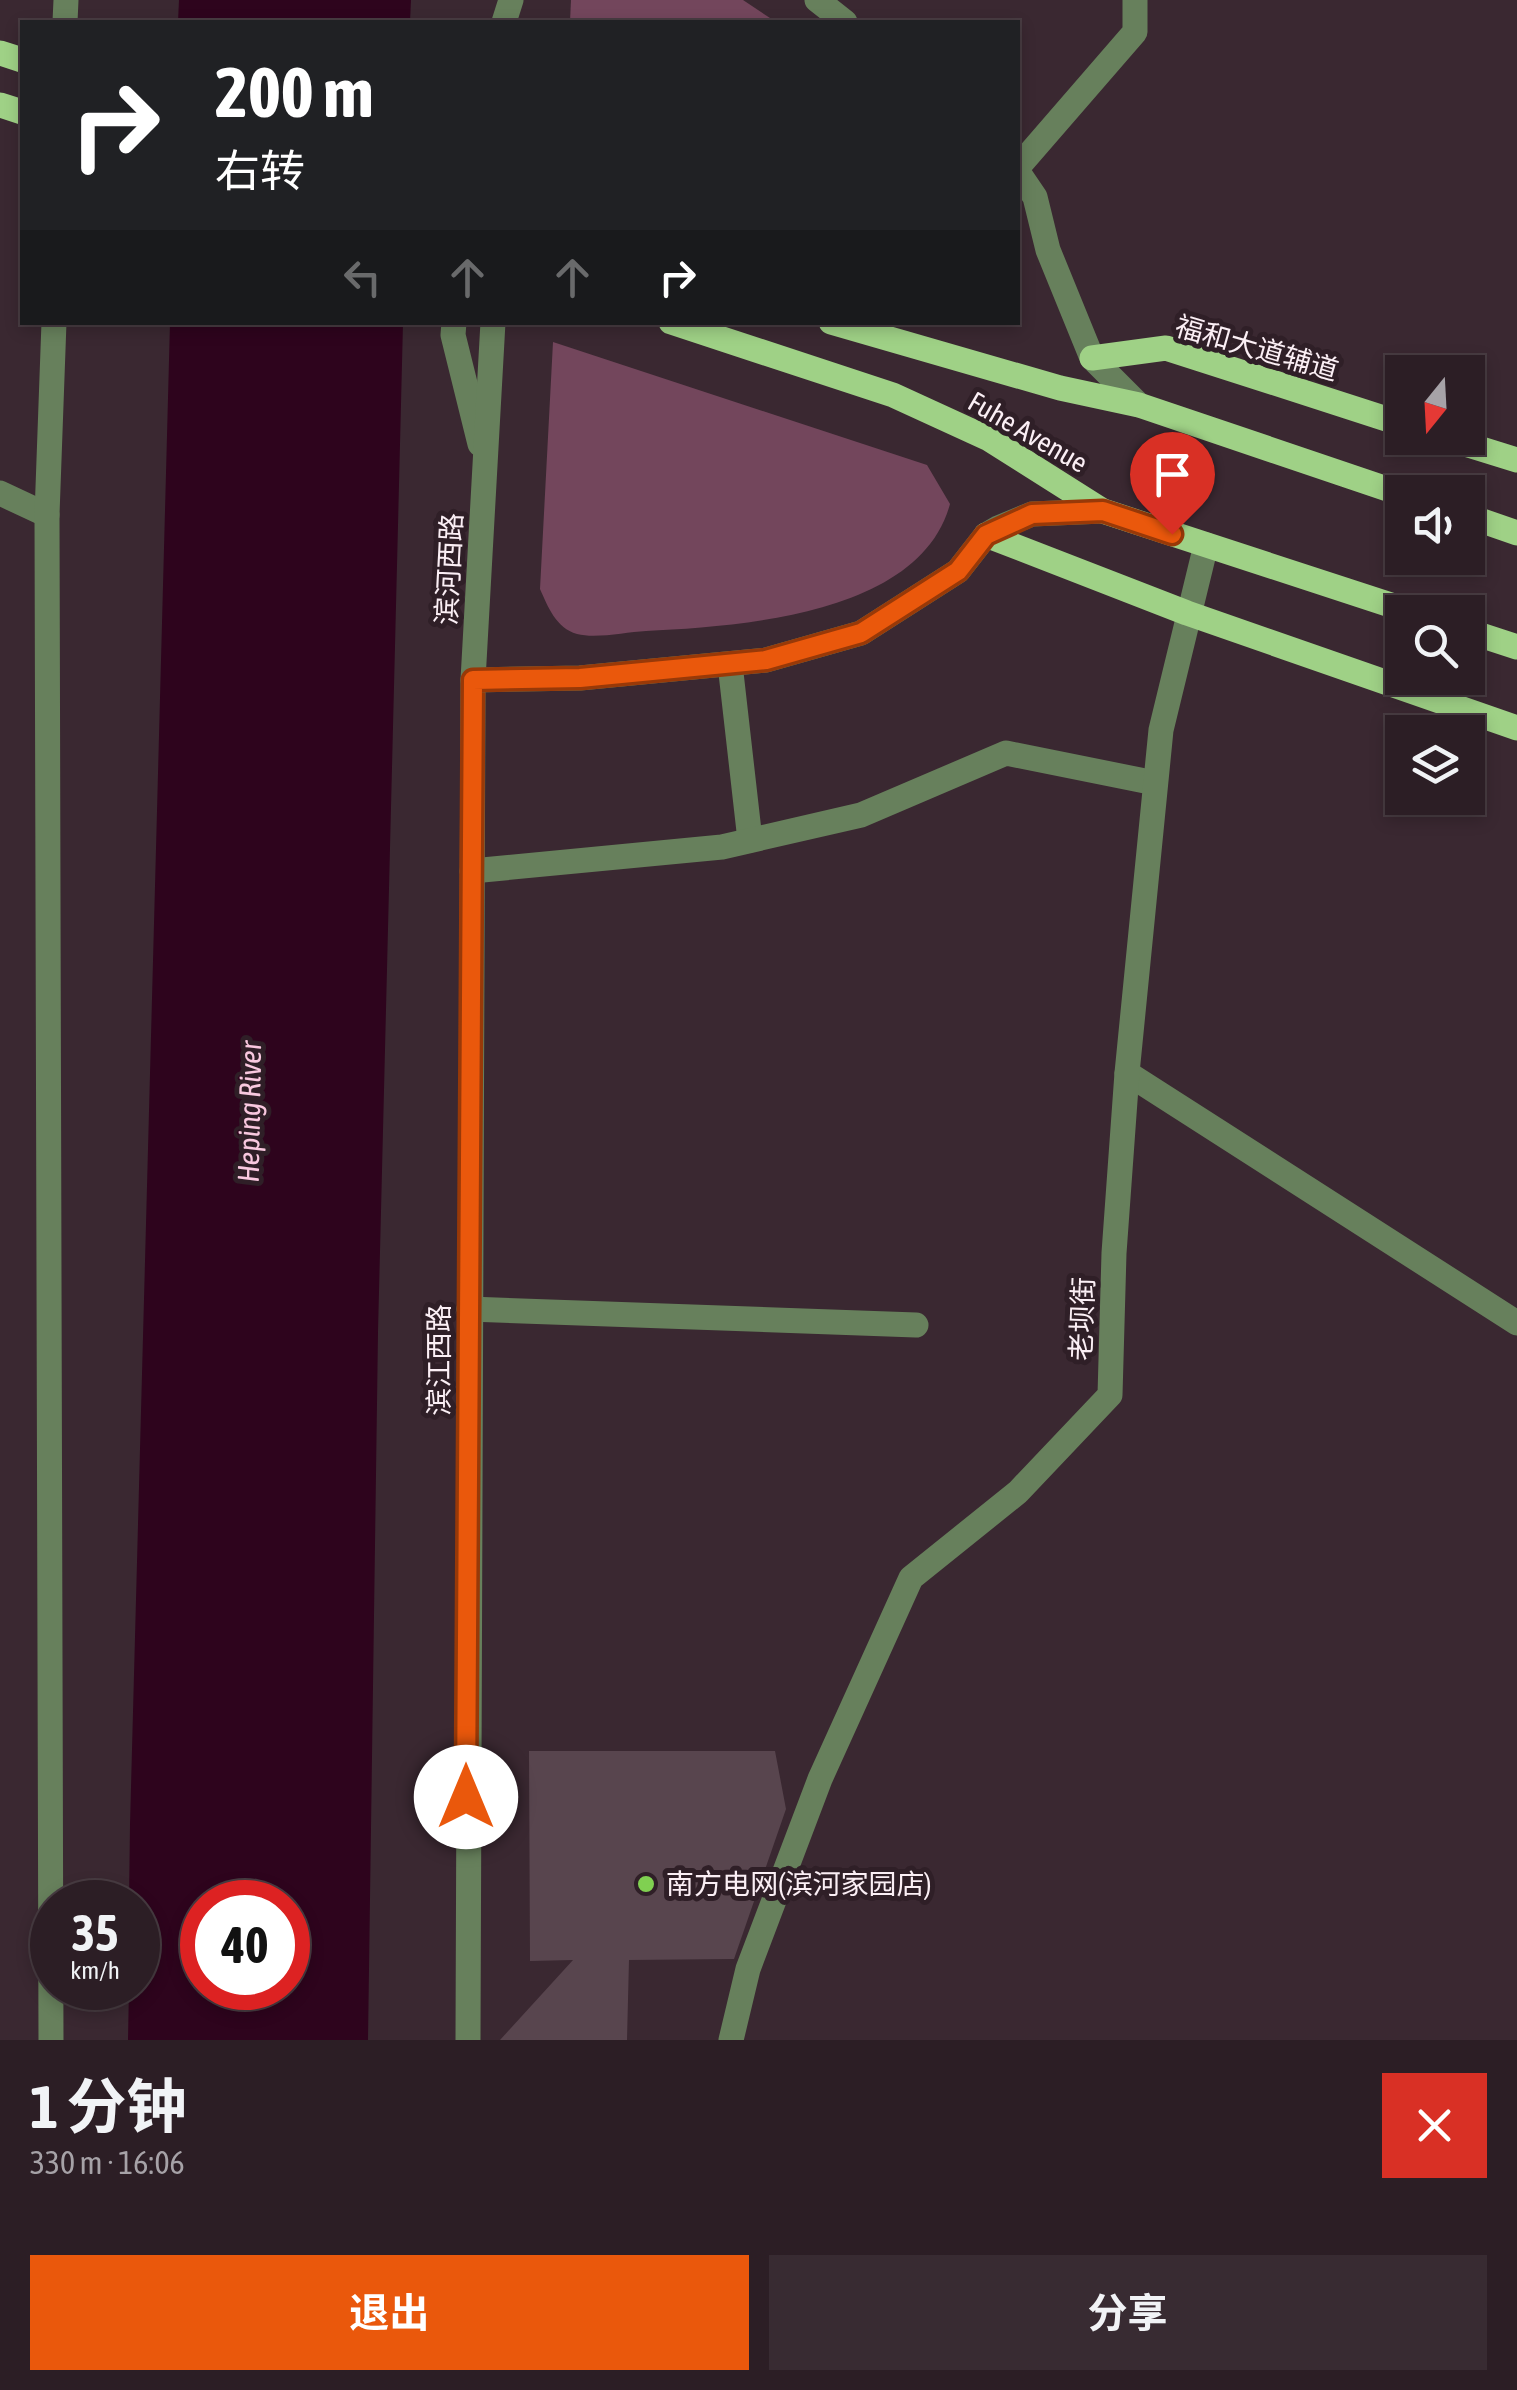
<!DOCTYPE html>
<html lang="zh">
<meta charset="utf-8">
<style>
body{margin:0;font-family:"Asap Condensed","Noto Sans SC",sans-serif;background:#382b32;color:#f1f3f6;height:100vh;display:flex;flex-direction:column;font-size:38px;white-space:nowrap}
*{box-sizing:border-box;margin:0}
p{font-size:32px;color:#a6a2a7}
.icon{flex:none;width:55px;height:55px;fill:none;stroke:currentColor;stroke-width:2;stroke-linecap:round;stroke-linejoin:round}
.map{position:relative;height:2040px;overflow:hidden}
.panel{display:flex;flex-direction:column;background:#2c1e25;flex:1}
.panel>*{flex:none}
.hud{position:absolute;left:20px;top:20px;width:1000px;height:305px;border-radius:0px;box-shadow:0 5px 15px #0003,0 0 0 2px #483c42;background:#202124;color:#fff;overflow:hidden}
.needle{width:65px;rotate:198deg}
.fabs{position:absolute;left:1385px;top:355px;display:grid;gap:20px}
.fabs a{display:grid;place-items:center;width:100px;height:100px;border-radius:0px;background:#2c1e25;box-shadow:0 5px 15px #0003,0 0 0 2px #483c42;font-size:50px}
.speed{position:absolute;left:30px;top:1880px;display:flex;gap:20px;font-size:50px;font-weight:700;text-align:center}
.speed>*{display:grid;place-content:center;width:130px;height:130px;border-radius:50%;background:#2c1e25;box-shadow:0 5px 15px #0003,0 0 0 2px #483c42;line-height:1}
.speed small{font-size:25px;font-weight:400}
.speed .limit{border:15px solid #d22;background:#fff;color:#111}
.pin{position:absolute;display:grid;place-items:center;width:85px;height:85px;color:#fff;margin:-102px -42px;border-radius:50% 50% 50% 0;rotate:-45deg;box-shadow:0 0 10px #0007}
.pin .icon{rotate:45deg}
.me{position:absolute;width:110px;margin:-55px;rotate:0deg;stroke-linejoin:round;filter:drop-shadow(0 0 8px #0008)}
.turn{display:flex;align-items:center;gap:35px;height:210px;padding:0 30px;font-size:45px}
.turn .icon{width:130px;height:130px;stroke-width:2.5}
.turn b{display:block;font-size:70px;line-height:85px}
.lanes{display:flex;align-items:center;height:95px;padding:0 30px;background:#0003;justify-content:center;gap:50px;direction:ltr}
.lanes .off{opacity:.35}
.round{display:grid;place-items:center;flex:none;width:105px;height:105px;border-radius:0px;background:#382b32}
.summary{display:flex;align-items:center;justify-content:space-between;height:170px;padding:0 30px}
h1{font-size:60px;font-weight:700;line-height:75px}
.action{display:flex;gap:20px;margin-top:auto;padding:20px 30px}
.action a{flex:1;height:115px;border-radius:0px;background:#ea580c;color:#fff;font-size:40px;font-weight:700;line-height:115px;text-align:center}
.action a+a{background:#382b32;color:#f1f3f6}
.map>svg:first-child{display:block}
.green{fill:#73465c}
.water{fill:#2e041d;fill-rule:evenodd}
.building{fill:#58454e}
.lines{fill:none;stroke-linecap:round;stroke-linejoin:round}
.minor{stroke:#67805c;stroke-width:25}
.major{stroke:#9fd186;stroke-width:25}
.route-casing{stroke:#983908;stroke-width:25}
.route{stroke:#ea580c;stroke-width:18}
.poi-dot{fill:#80d051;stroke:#2f1f27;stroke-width:4}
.labels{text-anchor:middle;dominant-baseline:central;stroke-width:10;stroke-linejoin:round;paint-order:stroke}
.street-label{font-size:28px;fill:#fbeff5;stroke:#2f1f27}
.poi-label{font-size:28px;fill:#fbeff5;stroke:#2f1f27;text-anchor:start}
.water-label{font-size:30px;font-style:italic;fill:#f9c8df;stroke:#2f1f27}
</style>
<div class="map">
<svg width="1517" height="2040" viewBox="0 0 1517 2040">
<rect width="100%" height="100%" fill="#3a2831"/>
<g class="green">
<polygon points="571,0 743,0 776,22 570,22"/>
<path d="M553,342l374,123 23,39c-30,111 -209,122 -304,127 -20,1 -50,8 -69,3 -21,-6 -29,-27 -37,-45z"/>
</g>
<g class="water">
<polygon points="179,0 411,0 410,22 178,22"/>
<path d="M170,323h233l-25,1009 -10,708h-240l1,-52h9v-86h-9l1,-77zM202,1902h86v86h-86z"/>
</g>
<polygon class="building" points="529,1751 775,1751 786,1809 734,1959 629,1960 627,2040 500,2040 573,1960 530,1961"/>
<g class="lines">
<g class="minor">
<polyline points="817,0 845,22"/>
<polyline points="65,22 66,0"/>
<polyline points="504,22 511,0"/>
<polyline points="1018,167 1135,32 1135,0"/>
<polyline points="1018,172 1035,197 1048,250 1092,358 1139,405"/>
<polyline points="454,322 453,335 480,444"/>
<polyline points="0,493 47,515"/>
<polyline points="730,664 750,840"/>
<polyline points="473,680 580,678 766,660 861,633 958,571 986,535 998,528 1032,514 1103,511"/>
<polyline points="472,871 722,847 861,815 1006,753 1155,783"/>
<polyline points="1127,1073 1517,1323"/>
<polyline points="469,1309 916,1325"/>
<polyline points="51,2040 47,515 54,322"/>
<polyline points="468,2040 473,680 493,322"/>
<polyline points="731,2040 748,1969 820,1779 911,1578 1018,1492 1110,1395 1114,1253 1127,1073 1161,730 1206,545"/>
</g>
<g class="major">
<polyline points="0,53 22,60"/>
<polyline points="0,105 22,112"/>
<polyline points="671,322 893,395 989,439 1103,511 1412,612"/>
<polyline points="831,322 1060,388 1139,405 1402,494"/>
<polyline points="1092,358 1166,348 1402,424"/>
<polyline points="1446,438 1517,460"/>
<polyline points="1468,516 1517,533"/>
<polyline points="986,535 1187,613 1517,728"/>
<polyline points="1468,631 1517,647"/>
</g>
</g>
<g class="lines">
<defs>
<polyline id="route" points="466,1797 473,680 580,678 766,660 861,633 958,571 986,535 1032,514 1103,511 1172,534"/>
</defs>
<use href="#route" class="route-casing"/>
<use href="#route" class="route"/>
</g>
<circle class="poi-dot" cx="646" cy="1884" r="10"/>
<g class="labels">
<g class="street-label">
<text transform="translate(1257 348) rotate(16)">福和大道辅道</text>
<text transform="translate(1028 432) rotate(30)">Fuhe Avenue</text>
<text transform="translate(449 569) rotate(-87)">滨河西路</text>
<text transform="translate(1082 1319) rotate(-88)">老坝街</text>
<text transform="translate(439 1360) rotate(-90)">滨江西路</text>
</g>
<g class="poi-label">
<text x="666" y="1884">南方电网(滨河家园店)</text>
</g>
<g class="water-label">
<text transform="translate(249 1112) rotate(-89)">Heping River</text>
</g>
</g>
</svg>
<div class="fabs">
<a><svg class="needle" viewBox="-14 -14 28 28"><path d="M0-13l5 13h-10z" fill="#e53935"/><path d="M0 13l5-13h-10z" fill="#a6a2a7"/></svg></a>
<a><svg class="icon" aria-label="sound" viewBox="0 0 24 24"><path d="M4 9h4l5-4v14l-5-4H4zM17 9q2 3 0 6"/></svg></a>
<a><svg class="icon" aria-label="search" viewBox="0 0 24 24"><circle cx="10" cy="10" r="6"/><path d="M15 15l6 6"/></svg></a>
<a><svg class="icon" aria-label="layers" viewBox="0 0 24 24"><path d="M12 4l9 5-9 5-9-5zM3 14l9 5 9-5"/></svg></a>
</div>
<div class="speed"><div>35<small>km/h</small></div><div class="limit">40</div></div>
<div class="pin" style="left:1172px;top:534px;background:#d93025"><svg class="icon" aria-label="arrive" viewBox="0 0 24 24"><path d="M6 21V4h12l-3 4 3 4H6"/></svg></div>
<svg class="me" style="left:466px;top:1797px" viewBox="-20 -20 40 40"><circle r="19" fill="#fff"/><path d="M0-13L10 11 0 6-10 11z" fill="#ea580c"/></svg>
<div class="hud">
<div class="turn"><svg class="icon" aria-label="right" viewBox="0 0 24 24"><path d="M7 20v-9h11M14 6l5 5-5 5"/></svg><div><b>200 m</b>右转</div></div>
<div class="lanes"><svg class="icon off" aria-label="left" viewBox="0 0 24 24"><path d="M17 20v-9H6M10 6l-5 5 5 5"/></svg><svg class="icon off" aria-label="ahead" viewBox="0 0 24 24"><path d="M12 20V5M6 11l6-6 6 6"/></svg><svg class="icon off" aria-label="ahead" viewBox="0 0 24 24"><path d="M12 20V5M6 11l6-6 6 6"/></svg><svg class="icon" aria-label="right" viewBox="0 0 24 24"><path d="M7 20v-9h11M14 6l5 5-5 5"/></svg></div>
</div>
</div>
<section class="panel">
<div class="summary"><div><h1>1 分钟</h1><p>330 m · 16:06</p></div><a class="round" style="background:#d93025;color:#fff"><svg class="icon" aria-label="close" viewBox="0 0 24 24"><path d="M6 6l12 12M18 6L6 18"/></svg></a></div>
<div class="action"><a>退出</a><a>分享</a></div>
</section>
